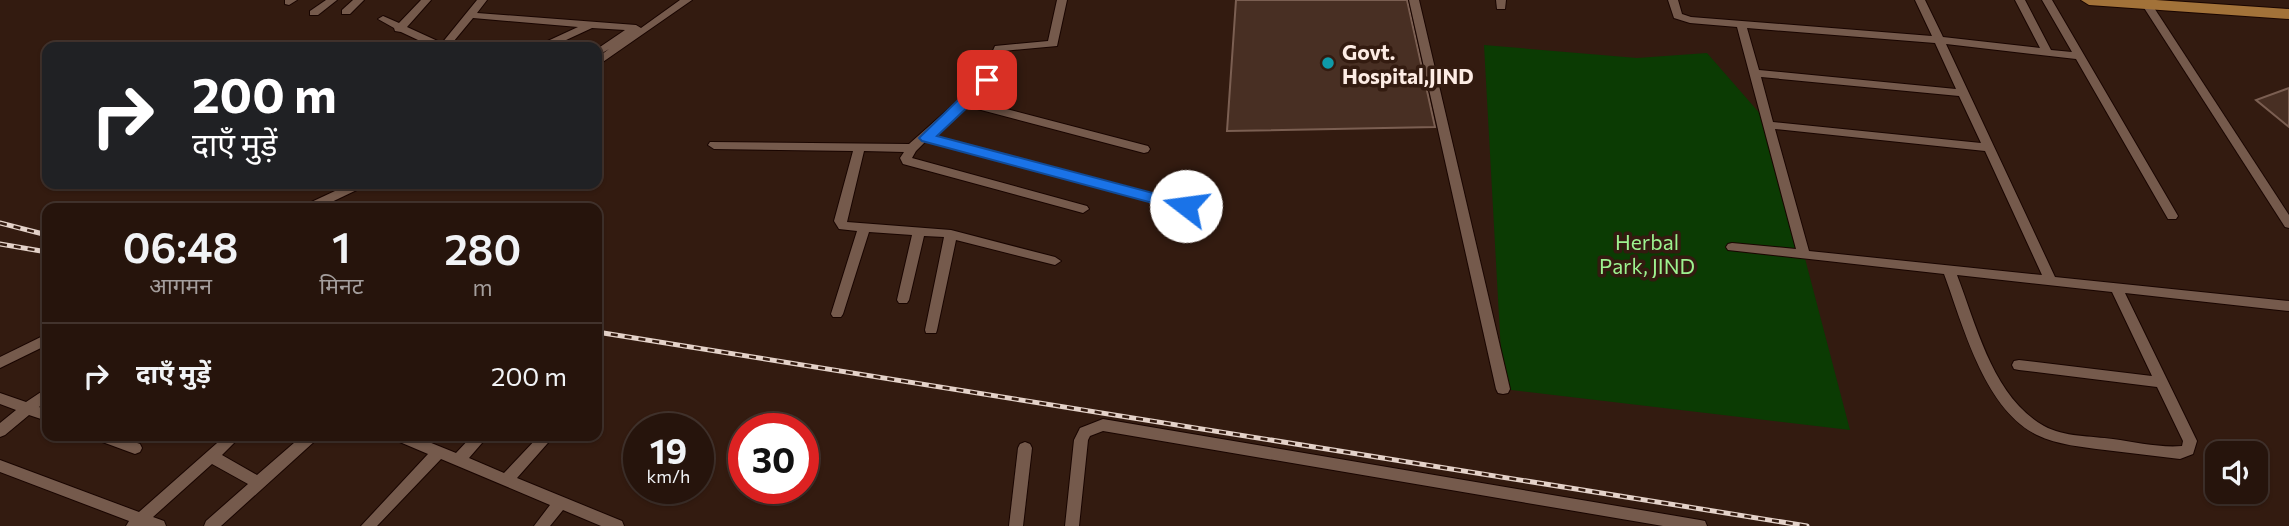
<!DOCTYPE html>
<html lang="hi">
<meta charset="utf-8">
<style>
body{margin:0;font-family:Commissioner,"Noto Sans Devanagari",sans-serif;background:#32211a;color:#f1f3f6;height:100vh;display:flex;flex-direction:column;font-size:26px;white-space:nowrap}
*{box-sizing:border-box;margin:0}
p{font-size:23px;color:#a49e9d}
.icon{flex:none;width:38px;height:38px;fill:none;stroke:currentColor;stroke-width:2;stroke-linecap:round;stroke-linejoin:round}
.map{position:relative;flex:1;overflow:hidden}
.side{position:absolute;left:42px;top:203px;width:560px;height:238px;display:flex;flex-direction:column;background:#26140c;border-radius:14px;box-shadow:0 2px 5px #0004,0 0 0 2px #42332d}
.side>*{flex:none}
.top-card{position:absolute;left:42px;top:42px;width:560px;height:147px;border-radius:14px;box-shadow:0 2px 5px #0004,0 0 0 2px #42332d;background:#202124;color:#fff;overflow:hidden}
.controls{position:absolute;left:2205px;top:441px;display:grid;gap:14px}
.controls a{display:grid;place-items:center;width:63px;height:63px;border-radius:14px;background:#26140c;box-shadow:0 2px 5px #0004,0 0 0 2px #42332d;font-size:35px}
.speed{position:absolute;left:623px;top:413px;display:flex;gap:14px;font-size:35px;font-weight:700;text-align:center}
.speed>*{display:grid;place-content:center;width:91px;height:91px;border-radius:50%;background:#26140c;box-shadow:0 2px 5px #0004,0 0 0 2px #42332d;line-height:1}
.speed small{font-size:18px;font-weight:400}
.speed .limit{border:10px solid #d22;background:#fff;color:#111}
.pin{position:absolute;display:grid;place-items:center;width:60px;height:60px;color:#fff;margin:-30px;border-radius:14px;box-shadow:0 4px 10px #0006}
.me{position:absolute;width:77px;margin:-38px;rotate:285deg;stroke-linejoin:round;filter:drop-shadow(0 0 5px #0008)}
.turn{display:flex;align-items:center;gap:24px;height:147px;padding:0 35px;font-size:32px}
.turn .icon{width:91px;height:91px;stroke-width:2.5}
.turn b{display:block;font-size:49px;line-height:60px}
.eta{display:flex;justify-content:space-evenly;align-items:center;height:119px;text-align:center}
.eta b{font-size:42px;font-weight:600;line-height:49px}
ul{padding:0;list-style:none}
li{display:flex;align-items:center;gap:21px;height:105px;padding:0 35px;border-top:2px solid #42332d}
li div{flex:1}
li b{display:block;font-size:26px}
li em{font-style:normal}
.map>svg:first-child{display:block}
.green{fill:#0b3b03}
.building{fill:#482f23;stroke:#7b5f52;stroke-width:2}
.lines{fill:none;stroke-linecap:round;stroke-linejoin:round}
.minor-casing{stroke:#190500;stroke-width:2}
.trunk-casing{stroke:#190500;stroke-width:2}
.minor{fill:#755a4c;fill-rule:evenodd}
.trunk{fill:#a27239;fill-rule:evenodd}
.rail-casing{stroke:#e4d2c9;stroke-width:5}
.rail{stroke:#331b10;stroke-width:2.5;stroke-dasharray:7;stroke-linecap:butt}
.route{fill:#1a73e8;stroke:#114b97;stroke-width:2}
.culture-dot{fill:#0f9aa8;stroke:#331b10;stroke-width:2.5}
.labels{text-anchor:middle;dominant-baseline:central;stroke-width:7;stroke-linejoin:round;paint-order:stroke}
.poi-label{font-size:21px;font-weight:bold;fill:#fdece4;stroke:#331b10;text-anchor:start}
.park-label{font-size:21px;fill:#9df28f;stroke:#331b10}
</style>
<div class="map">
<svg width="2289" height="526" viewBox="0 0 2289 526">
<rect width="100%" height="100%" fill="#331b10"/>
<polygon class="green" points="1484,45 1637,58 1707,53 1770,125 1850,430 1503,389"/>
<g class="building">
<polygon points="1236,0 1407,0 1435,127 1227,131"/>
<polygon points="2289,88 2289,127 2256,100"/>
</g>
<g class="lines">
<defs>
<g id="minor">
<polygon points="285,0 297,0 289,5 285,4"/>
<polygon points="326,0 337,0 318,15 310,15 310,11"/>
<polygon points="353,0 364,0 350,14 342,14 342,10"/>
<polygon points="421,0 431,0 407,27 442,43 477,0 487,0 477,13 636,25 641,28 680,0 692,0 597,66 597,58 609,49 597,56 597,49 625,30 592,28 551,47 538,47 539,45 578,27 473,18 449,47 433,47 401,32 395,31 394,28 378,19 383,16 399,23"/>
<polygon points="1057,0 1067,0 1057,46 1003,51 989,84 972,100 1148,146 1150,149 1148,152 1144,153 966,106 933,136 1186,202 1190,203 1192,206 1190,209 1186,210 926,141 916,151 912,158 1087,206 1089,209 1083,213 903,164 900,158 904,152 864,151 847,222 951,230 1055,257 1061,261 1055,265 956,240 937,330 936,333 926,333 925,330 944,237 924,236 909,300 907,303 899,303 897,300 912,235 869,232 843,314 841,317 833,317 831,314 857,231 839,229 834,221 853,151 714,149 708,145 710,142 909,144 979,82 995,46 1048,41"/>
<polygon points="1409,0 1419,0 1510,389 1508,393 1503,394 1498,393 1496,389"/>
<polygon points="1496,0 1506,0 1505,9 1497,9"/>
<path d="M1668,0h10l4,14 9,3 241,19 -17,-36h10l18,37 97,11 -25,-48h10l26,50 21,2 -30,-52h10l126,216 -2,3h-8l-92,-160 -130,-15 109,233 234,24v10l-164,-18 72,148 -4,13 -13,5c-25,-3 -50,-6 -75,-9 -23,-3 -47,-5 -68,-15 -53,-26 -74,-110 -93,-161l-216,-24 -2,-3 2,-3 4,-1 64,6 -59,-222 -47,-4 -16,-5zM1747,28l188,15 21,46 -197,-19zM1761,77l198,19 22,47 -208,-21zM1775,129l210,22 57,124 -233,-24zM1957,275l155,17 40,84 -133,-16 -5,1 -2,4 2,4 5,1 138,17 26,54 -1,5c-22,2 -47,-4 -69,-7 -22,-3 -49,-2 -69,-13 -51,-29 -67,-99 -87,-151z"/>
<polygon points="2139,0 2149,0 2289,215 2289,228 2285,227"/>
<polygon points="350,184 365,184 363,187 319,208 303,208 305,205"/>
<polygon points="47,334 47,345 0,368 0,357"/>
<polygon points="47,388 47,400 39,407 47,410 47,421 29,415 5,435 0,437 0,423 16,410 0,404 0,393 26,402"/>
<polygon points="1103,419 1700,520 1705,521 1707,526 1663,526 1103,431 1090,436 1088,440 1079,526 1065,526 1074,440 1080,428"/>
<polygon points="95,436 117,436 140,444 142,448 140,452 135,454 97,440"/>
<polygon points="225,436 241,436 222,455 257,475 302,436 318,436 316,440 221,526 204,526 206,521 248,484 212,464 153,517 164,521 166,526 126,526 129,521 0,472 0,460 139,512"/>
<polygon points="393,436 414,436 456,453 472,436 488,436 469,458 504,473 539,436 554,436 517,478 622,521 624,526 601,526 563,510 550,526 534,526 550,505 441,459 377,526 361,526 428,454 395,440"/>
<polygon points="1025,442 1030,444 1032,448 1023,526 1009,526 1018,448 1020,444"/>
</g>
<polygon id="trunk" points="2081,0 2156,0 2289,9 2289,19 2089,5"/>
</defs>
<use href="#minor" class="minor-casing"/>
<use href="#trunk" class="trunk-casing"/>
<use href="#minor" class="minor"/>
<use href="#trunk" class="trunk"/>
<defs>
<g id="rail">
<polyline points="0,223 47,235"/>
<polyline points="0,244 47,252"/>
<polyline points="597,332 1807,526"/>
</g>
</defs>
<use href="#rail" class="rail-casing"/>
<use href="#rail" class="rail"/>
</g>
<polygon class="route" points="987,76 992,77 992,84 937,136 1191,203 1193,206 1191,210 1186,212 922,141 919,138 922,135 982,77"/>
<circle class="culture-dot" cx="1328" cy="63" r="7"/>
<g class="labels">
<g class="poi-label">
<text x="1342" y="51">Govt.<tspan x="1342" dy="24">Hospital,JIND</tspan></text>
</g>
<g class="park-label">
<text x="1647" y="241">Herbal<tspan x="1647" dy="24">Park, JIND</tspan></text>
</g>
</g>
</svg>
<div class="controls">
<a><svg class="icon" aria-label="sound" viewBox="0 0 24 24"><path d="M4 9h4l5-4v14l-5-4H4zM17 9q2 3 0 6"/></svg></a>
</div>
<div class="speed"><div>19<small>km/h</small></div><div class="limit">30</div></div>
<div class="pin" style="left:987px;top:80px;background:#d93025"><svg class="icon" aria-label="arrive" viewBox="0 0 24 24"><path d="M6 21V4h12l-3 4 3 4H6"/></svg></div>
<svg class="me" style="left:1186px;top:206px" viewBox="-20 -20 40 40"><circle r="19" fill="#fff"/><path d="M0-13L10 11 0 6-10 11z" fill="#1a73e8"/></svg>
<div class="top-card">
<div class="turn"><svg class="icon" aria-label="right" viewBox="0 0 24 24"><path d="M7 20v-9h11M14 6l5 5-5 5"/></svg><div><b>200 m</b>दाएँ मुड़ें</div></div>
</div>
<section class="side">
<div class="eta">
<div><b>06:48</b><p>आगमन</p></div>
<div><b>1</b><p>मिनट</p></div>
<div><b>280</b><p>m</p></div>
</div>
<ul>
<li><svg class="icon" aria-label="right" viewBox="0 0 24 24"><path d="M7 20v-9h11M14 6l5 5-5 5"/></svg><div><b>दाएँ मुड़ें</b></div><em>200 m</em></li>
</ul>
</section>
</div>
